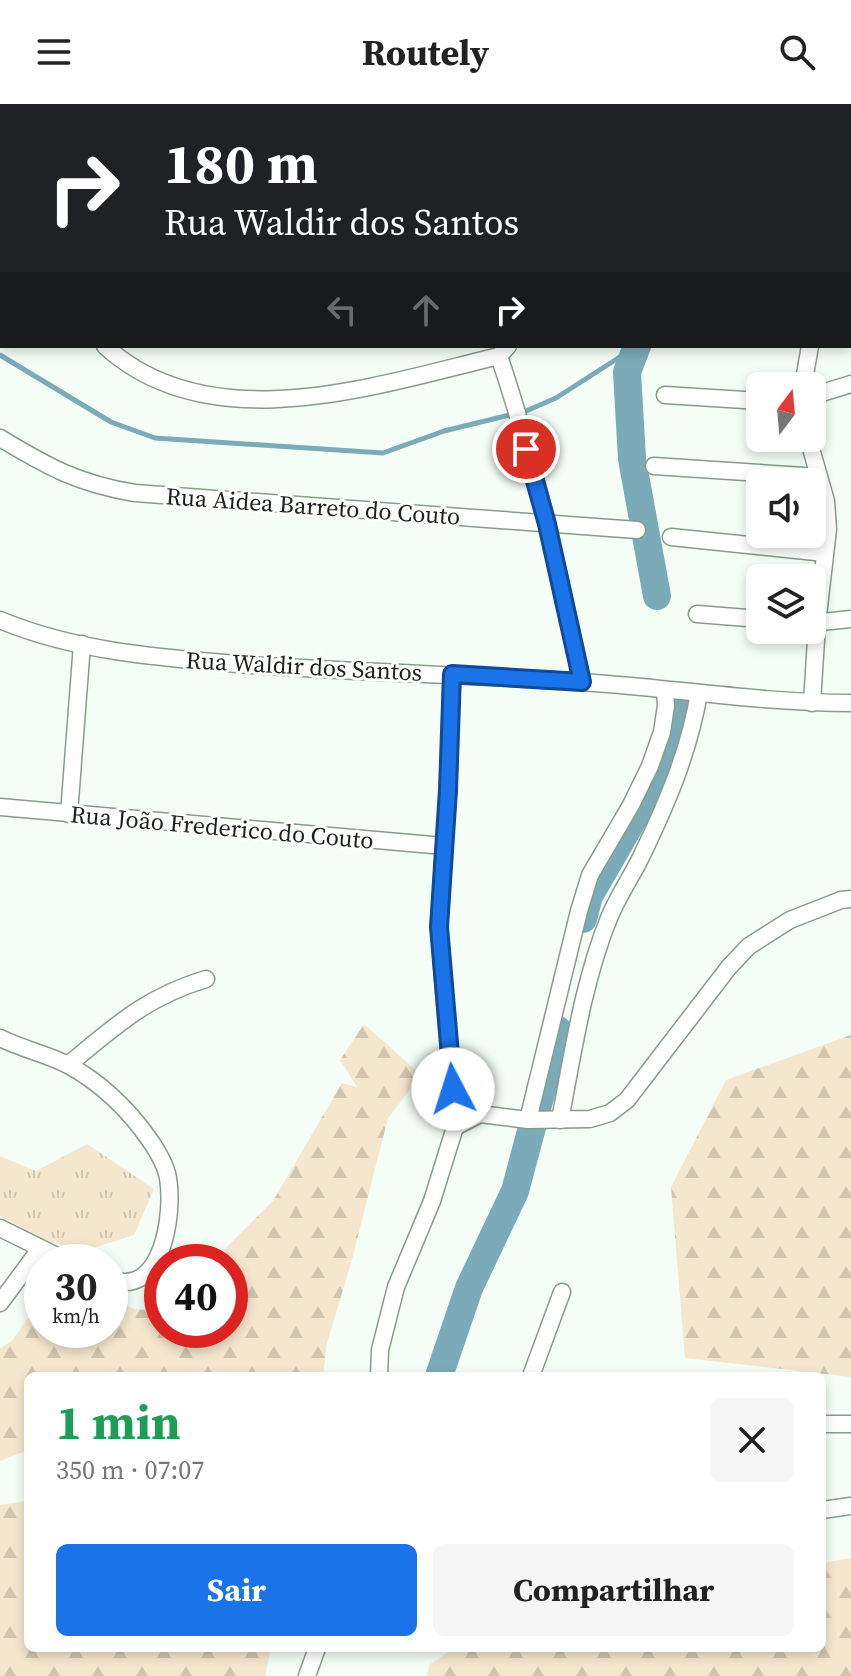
<!DOCTYPE html>
<html lang="pt">
<meta charset="utf-8">
<style>
body{margin:0;font-family:"Source Serif 4",serif;background:#f6f6f6;color:#222;height:100vh;display:flex;flex-direction:column;font-size:30px;white-space:nowrap}
*{box-sizing:border-box;margin:0}
p{font-size:26px;color:#767676}
.icon{flex:none;width:44px;height:44px;fill:none;stroke:currentColor;stroke-width:2;stroke-linecap:round;stroke-linejoin:round}
.map{position:relative;flex:1;overflow:hidden}
.drawer{position:absolute;left:24px;top:1268px;width:802px;height:280px;display:flex;flex-direction:column;background:#fff;border-radius:12px;box-shadow:0 4px 12px #0003}
.drawer>*{flex:none}
.guide{position:absolute;left:0px;top:0px;width:852px;height:244px;box-shadow:0 4px 12px #0003;background:#202124;color:#fff;overflow:hidden}
.needle{width:52px;rotate:16deg}
.tools{position:absolute;left:746px;top:268px;display:grid;gap:16px}
.tools a{display:grid;place-items:center;width:80px;height:80px;border-radius:12px;background:#fff;box-shadow:0 4px 12px #0003;font-size:40px}
.speed{position:absolute;left:24px;top:1140px;display:flex;gap:16px;font-size:40px;font-weight:700;text-align:center}
.speed>*{display:grid;place-content:center;width:104px;height:104px;border-radius:50%;background:#fff;box-shadow:0 4px 12px #0003;line-height:1}
.speed small{font-size:20px;font-weight:400}
.speed .limit{border:12px solid #d22;background:#fff;color:#111}
.pin{position:absolute;display:grid;place-items:center;width:68px;height:68px;color:#fff;margin:-34px;border:4px solid #fff;border-radius:50%;box-shadow:0 2px 8px #0007}
.me{position:absolute;width:88px;margin:-44px;rotate:355deg;stroke-linejoin:round;filter:drop-shadow(0 0 6px #0008)}
.turn{display:flex;align-items:center;gap:28px;height:168px;padding:0 32px;font-size:36px}
.turn .icon{width:104px;height:104px;stroke-width:2.5}
.turn b{display:block;font-size:56px;line-height:68px}
.lanes{display:flex;align-items:center;height:76px;padding:0 32px;background:#0003;justify-content:center;gap:40px;direction:ltr}
.lanes .off{opacity:.35}
.round{display:grid;place-items:center;flex:none;width:84px;height:84px;border-radius:12px;background:#f6f6f6}
.headline{display:flex;align-items:center;justify-content:space-between;height:136px;padding:0 32px}
h1{font-size:48px;font-weight:700;line-height:60px;color:#1e9e55}
.primary-button{display:flex;gap:16px;margin-top:auto;padding:16px 32px}
.primary-button a{flex:1;height:92px;border-radius:12px;background:#1a73e8;color:#fff;font-size:32px;font-weight:700;line-height:92px;text-align:center}
.primary-button a+a{background:#f6f6f6;color:#222}
header{display:flex;justify-content:space-between;align-items:center;height:104px;padding:0 32px;background:#fff;font-size:36px;font-weight:700}
.map>svg:first-child{display:block}
.grass{fill:url(#grass-tufts)}
.forest{fill:url(#forest-firs)}
.lines{fill:none;stroke-linecap:round;stroke-linejoin:round}
.stream{stroke:#7babb9;stroke-width:5}
.river{stroke:#7babb9;stroke-width:28}
.minor-casing{stroke:#869d8a;stroke-width:19}
.minor{stroke:#fff;stroke-width:16}
.route-casing{stroke:#114b97;stroke-width:20}
.route{stroke:#1a73e8;stroke-width:14}
.labels{text-anchor:middle;dominant-baseline:central;stroke-width:6;stroke-linejoin:round;paint-order:stroke}
.street-label{font-size:24px;fill:#1a231c;stroke:#fff}
</style>
<header><svg class="icon" aria-label="menu" viewBox="0 0 24 24"><path d="M4 6h16M4 12h16M4 18h16"/></svg>Routely<svg class="icon" aria-label="search" viewBox="0 0 24 24"><circle cx="10" cy="10" r="6"/><path d="M15 15l6 6"/></svg></header>
<div class="map">
<svg width="851" height="1572" viewBox="0 0 851 1572">
<defs>
<pattern id="grass-tufts" width="24" height="20" patternUnits="userSpaceOnUse" patternTransform="scale(2)"><rect width="24" height="20" fill="#f5e6ce"/><path d="M3 7l-1-3M5 7V3M7 7l1-3M15 17l-1-3M17 17v-4M19 17l1-3" fill="none" stroke="#d1c5b0"/></pattern>
<pattern id="forest-firs" width="22" height="20" patternUnits="userSpaceOnUse" patternTransform="scale(2)"><rect width="22" height="20" fill="#f5e6ce"/><path d="M5 1l3.5 6h-7zM16 11l3.5 6h-7z" fill="#d1c5b0"/></pattern>
</defs>
<rect width="100%" height="100%" fill="#f4fef6"/>
<polygon class="grass" points="87,1040 154,1085 134,1131 90,1145 47,1138 0,1112 0,1052 36,1067"/>
<g class="forest">
<polygon points="364,920 421,971 388,1014 351,1159 327,1239 323,1272 28,1272 28,1346 0,1357 0,1244 12,1237 41,1195 42,1226 110,1226 110,1194 134,1205 162,1207 162,1226 230,1226 230,1158 215,1158 222,1148 273,1097 342,979 357,983 340,956"/>
<polygon points="851,931 851,1273 685,1254 671,1083 726,976"/>
<polygon points="28,1397 28,1544 271,1544 265,1572 0,1572 0,1401"/>
<polygon points="851,1454 851,1572 427,1572 429,1561 454,1544 822,1544 822,1459"/>
</g>
<g class="lines">
<polyline class="stream" points="0,251 111,318 155,334 383,349 444,327 526,307 556,294 637,242"/>
<g class="river">
<polyline points="850,101 851,100"/>
<polyline points="637,242 627,268 632,355 657,492"/>
<polyline points="583,815 589,792 641,702 680,604"/>
<polyline points="439,1272 469,1184 515,1087 558,926"/>
</g>
<defs>
<g id="minor">
<polyline points="80,2 81,0"/>
<polyline points="850,65 851,65"/>
<polyline points="850,82 851,79"/>
<polyline points="0,143 2,139"/>
<polyline points="0,162 2,163"/>
<path d="M105,242c105,96 273,39 394,10l9,-10"/>
<path d="M499,252c36,106 59,216 83,326"/>
<polyline points="803,282 810,242"/>
<polyline points="665,291 760,297"/>
<polyline points="812,292 851,280"/>
<path d="M0,334c48,29 79,46 135,55l502,37"/>
<polyline points="808,334 826,397 828,425 817,520 812,599"/>
<polyline points="654,362 819,373"/>
<polyline points="671,433 825,449"/>
<polyline points="697,510 760,515"/>
<path d="M0,516c79,33 166,38 250,45 105,7 211,10 316,16 95,5 190,22 285,22"/>
<polyline points="812,519 851,515"/>
<polyline points="0,703 444,742"/>
<polyline points="69,710 82,540"/>
<path d="M0,934c22,11 47,16 68,27 32,17 61,45 81,74 7,10 17,27 19,39 6,35 -5,121 -58,101"/>
<path d="M68,961c47,-39 78,-68 138,-86"/>
<polyline points="528,1016 579,807 590,771 631,701 650,662 662,628 666,602 665,586"/>
<path d="M560,1016c13,-67 23,-138 49,-202 8,-20 21,-39 31,-59 26,-53 49,-107 59,-166"/>
<polyline points="455,1023 480,1010 528,1016 590,1015 610,1009 627,996 729,863 749,842 790,816 841,796 851,795"/>
<polyline points="0,1124 69,1158"/>
<polyline points="0,1199 40,1145"/>
<polyline points="379,1272 380,1246 396,1183 432,1097 455,1023 439,823 448,686 452,570"/>
<polyline points="531,1272 562,1188"/>
<polyline points="822,1320 851,1320"/>
<polyline points="822,1406 851,1402"/>
<polyline points="307,1572 317,1544"/>
</g>
</defs>
<use href="#minor" class="minor-casing"/>
<use href="#minor" class="minor"/>
</g>
<g class="lines">
<defs>
<polyline id="route" points="453,985 439,823 448,686 452,570 582,578 547,420 526,345"/>
</defs>
<use href="#route" class="route-casing"/>
<use href="#route" class="route"/>
</g>
<g class="labels">
<g class="street-label">
<text transform="translate(313 402) rotate(4)">Rua Aidea Barreto do Couto</text>
<text transform="translate(304 562) rotate(3)">Rua Waldir dos Santos</text>
<text transform="translate(222 723) rotate(5)">Rua João Frederico do Couto</text>
</g>
</g>
</svg>
<div class="tools">
<a><svg class="needle" viewBox="-14 -14 28 28"><path d="M0-13l5 13h-10z" fill="#e53935"/><path d="M0 13l5-13h-10z" fill="#767676"/></svg></a>
<a><svg class="icon" aria-label="sound" viewBox="0 0 24 24"><path d="M4 9h4l5-4v14l-5-4H4zM17 9q2 3 0 6"/></svg></a>
<a><svg class="icon" aria-label="layers" viewBox="0 0 24 24"><path d="M12 4l9 5-9 5-9-5zM3 14l9 5 9-5"/></svg></a>
</div>
<div class="speed"><div>30<small>km/h</small></div><div class="limit">40</div></div>
<div class="pin" style="left:526px;top:345px;background:#d93025"><svg class="icon" aria-label="arrive" viewBox="0 0 24 24"><path d="M6 21V4h12l-3 4 3 4H6"/></svg></div>
<svg class="me" style="left:453px;top:985px" viewBox="-20 -20 40 40"><circle r="19" fill="#fff"/><path d="M0-13L10 11 0 6-10 11z" fill="#1a73e8"/></svg>
<div class="guide">
<div class="turn"><svg class="icon" aria-label="right" viewBox="0 0 24 24"><path d="M7 20v-9h11M14 6l5 5-5 5"/></svg><div><b>180 m</b>Rua Waldir dos Santos</div></div>
<div class="lanes"><svg class="icon off" aria-label="left" viewBox="0 0 24 24"><path d="M17 20v-9H6M10 6l-5 5 5 5"/></svg><svg class="icon off" aria-label="ahead" viewBox="0 0 24 24"><path d="M12 20V5M6 11l6-6 6 6"/></svg><svg class="icon" aria-label="right" viewBox="0 0 24 24"><path d="M7 20v-9h11M14 6l5 5-5 5"/></svg></div>
</div>
<section class="drawer">
<div class="headline"><div><h1>1 min</h1><p>350 m · 07:07</p></div><a class="round"><svg class="icon" aria-label="close" viewBox="0 0 24 24"><path d="M6 6l12 12M18 6L6 18"/></svg></a></div>
<div class="primary-button"><a>Sair</a><a>Compartilhar</a></div>
</section>
</div>
